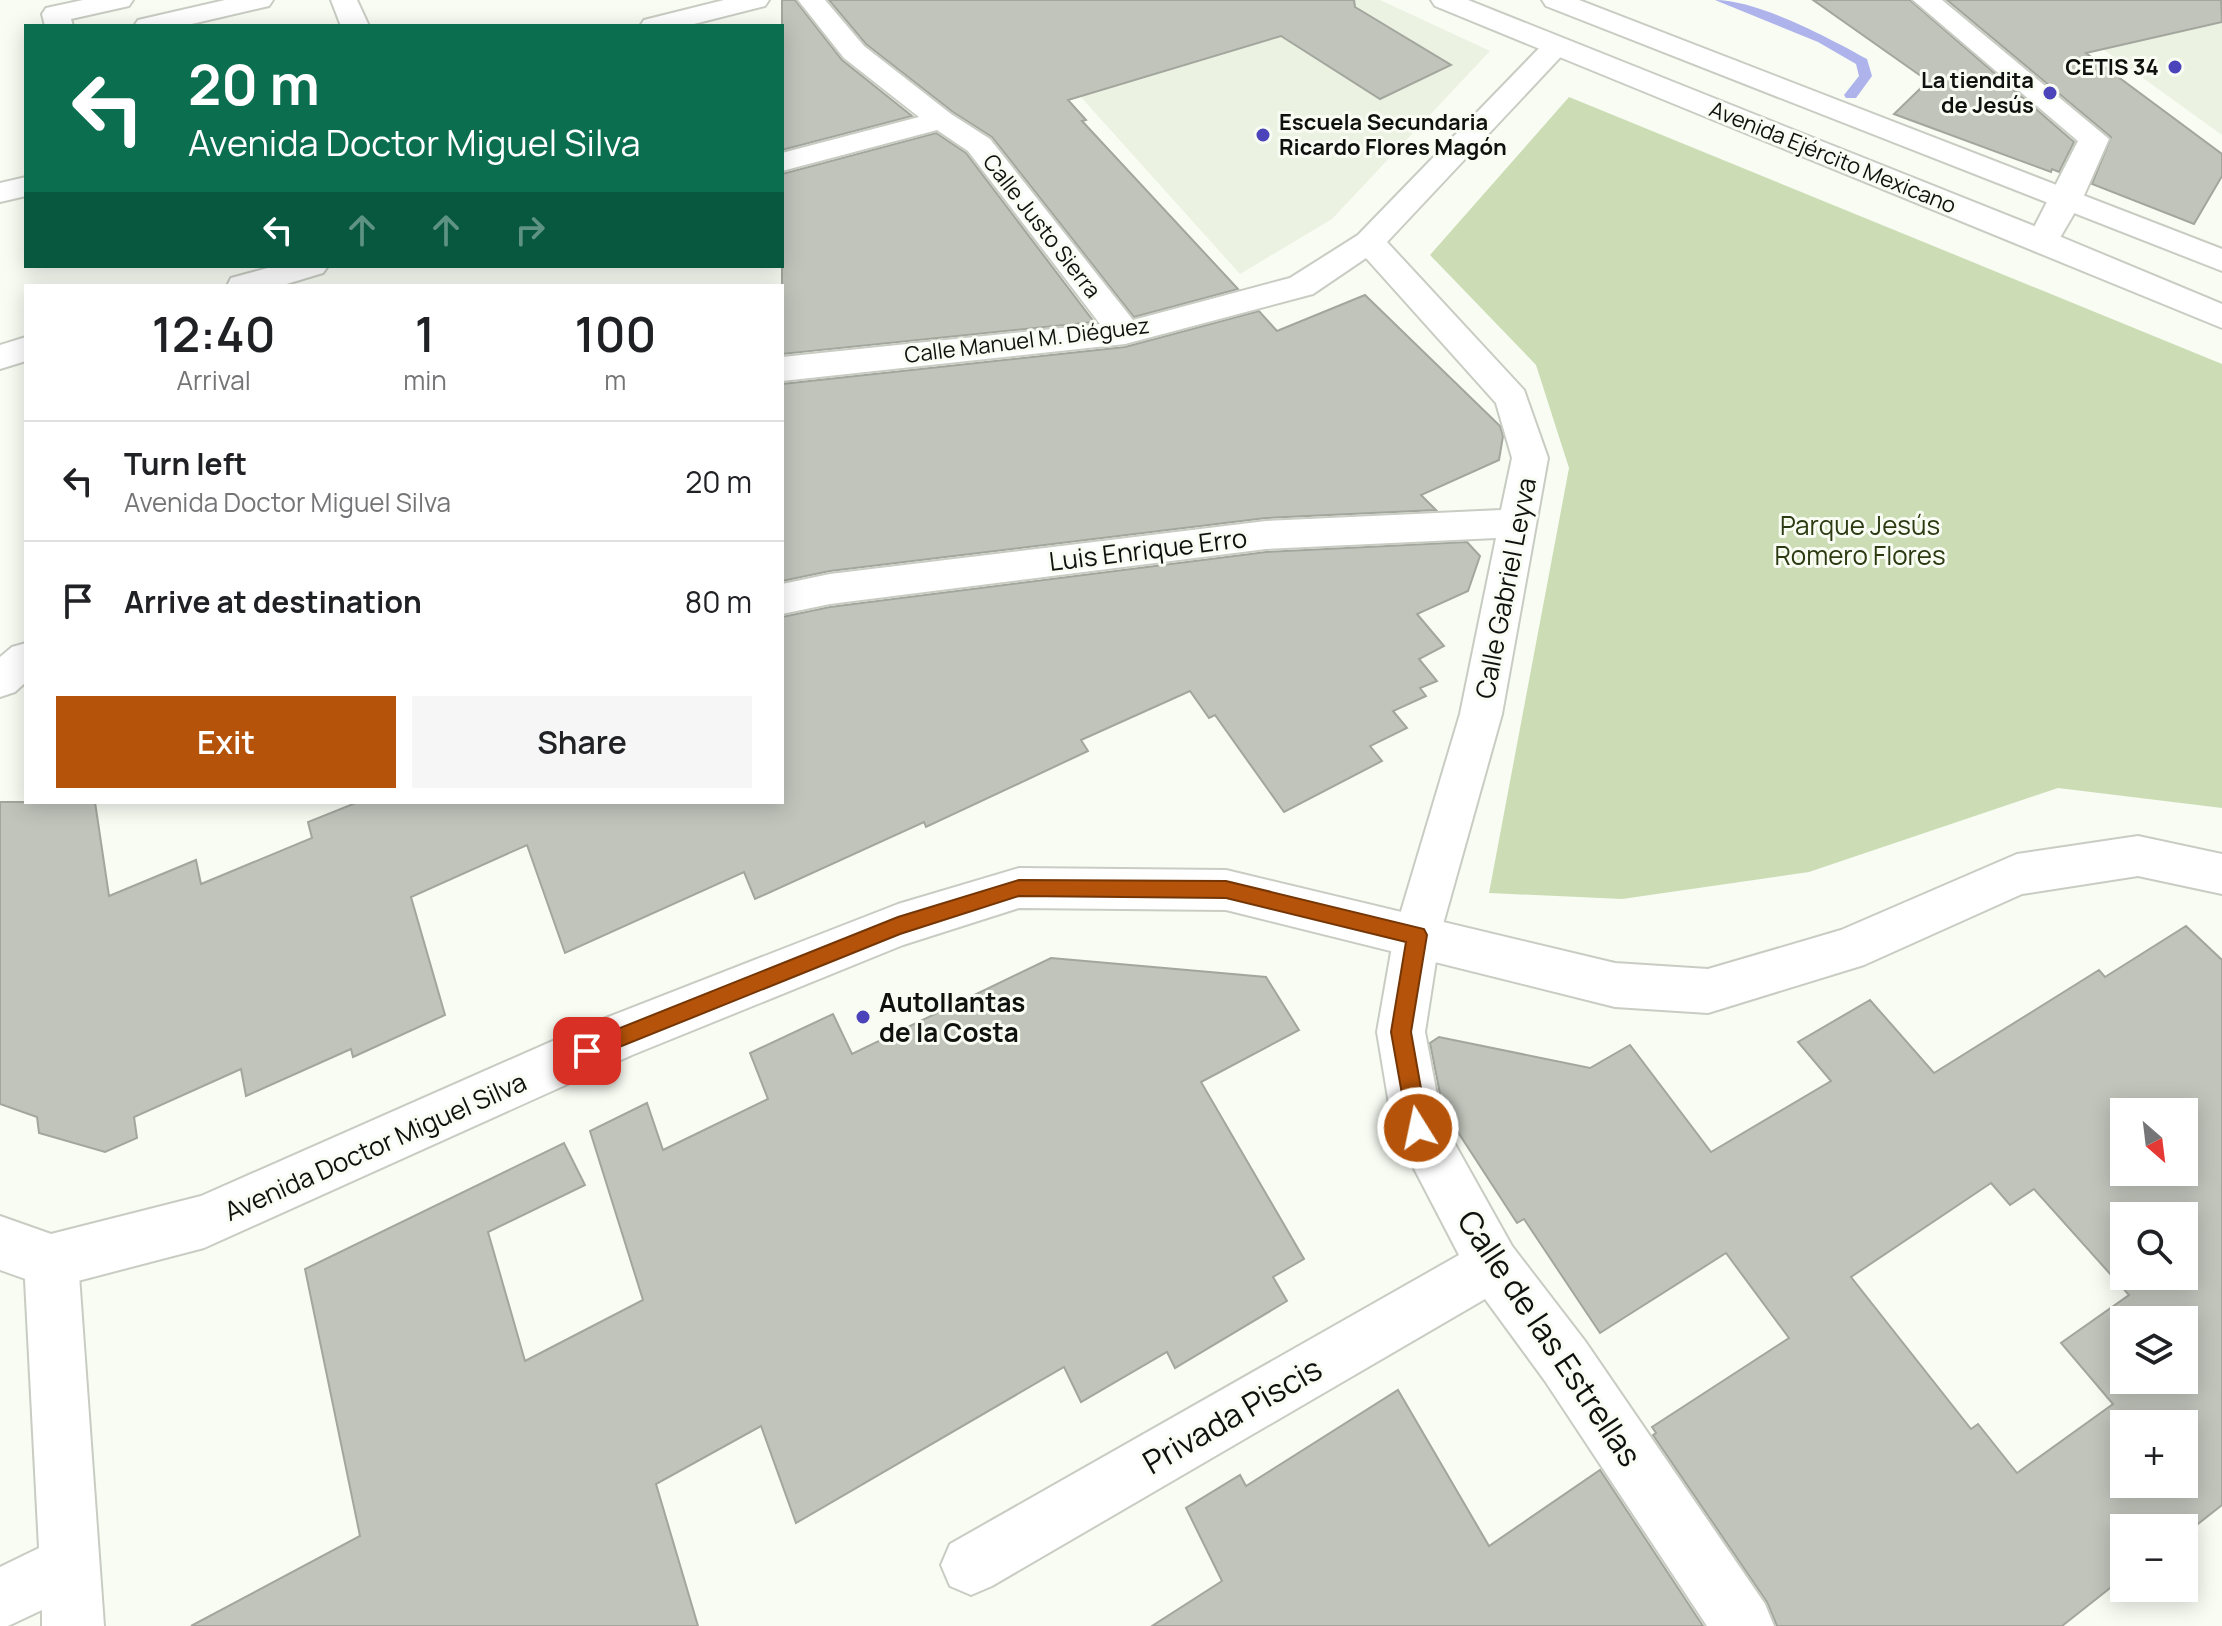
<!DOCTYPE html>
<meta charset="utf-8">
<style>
body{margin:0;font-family:Manrope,sans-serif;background:#f6f6f6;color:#202124;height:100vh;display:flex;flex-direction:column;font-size:30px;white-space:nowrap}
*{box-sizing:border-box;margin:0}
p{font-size:26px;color:#757577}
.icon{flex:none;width:44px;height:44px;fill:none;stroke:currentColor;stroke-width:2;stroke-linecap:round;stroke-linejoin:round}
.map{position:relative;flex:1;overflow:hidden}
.panel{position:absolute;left:24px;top:284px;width:760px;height:520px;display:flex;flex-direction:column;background:#fff;border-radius:0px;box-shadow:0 4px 20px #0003}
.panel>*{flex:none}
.banner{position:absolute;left:24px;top:24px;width:760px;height:244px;border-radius:0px;box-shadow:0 4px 20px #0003;background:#0b6e4f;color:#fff;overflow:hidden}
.needle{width:52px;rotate:152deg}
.fabs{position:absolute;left:2110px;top:1098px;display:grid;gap:16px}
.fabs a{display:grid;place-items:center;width:88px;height:88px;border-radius:0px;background:#fff;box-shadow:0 4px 20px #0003;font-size:40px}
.pin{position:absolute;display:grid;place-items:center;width:68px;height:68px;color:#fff;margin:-34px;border-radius:16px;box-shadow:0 4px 12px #0006}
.me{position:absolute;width:88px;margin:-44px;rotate:350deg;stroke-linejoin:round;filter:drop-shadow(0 0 6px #0008)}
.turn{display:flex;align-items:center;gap:28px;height:168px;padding:0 32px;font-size:36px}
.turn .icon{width:104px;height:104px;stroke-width:2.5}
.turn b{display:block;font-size:56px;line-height:68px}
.lanes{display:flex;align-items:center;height:76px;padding:0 32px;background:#0003;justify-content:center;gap:40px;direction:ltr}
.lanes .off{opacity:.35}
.eta{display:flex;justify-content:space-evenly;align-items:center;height:136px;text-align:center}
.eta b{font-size:48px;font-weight:600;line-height:56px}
.cta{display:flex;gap:16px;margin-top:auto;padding:16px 32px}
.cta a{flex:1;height:92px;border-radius:0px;background:#b45309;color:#fff;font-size:32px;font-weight:600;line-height:92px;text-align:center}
.cta a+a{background:#f6f6f6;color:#202124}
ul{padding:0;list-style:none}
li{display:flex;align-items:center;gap:24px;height:120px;padding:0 32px;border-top:2px solid #e0e0e0}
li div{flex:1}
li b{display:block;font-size:30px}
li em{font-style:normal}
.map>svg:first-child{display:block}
.built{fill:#ebf2e2}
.green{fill:#ccddb6}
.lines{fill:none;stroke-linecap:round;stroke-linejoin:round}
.stream{fill:#aeb3eb;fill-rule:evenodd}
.building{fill:#c0c4bb;stroke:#a2a69d;stroke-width:2;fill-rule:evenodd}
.minor-casing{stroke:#c8ccc3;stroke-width:4}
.tertiary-casing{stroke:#c8ccc3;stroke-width:4}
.minor{fill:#fff;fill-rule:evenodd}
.tertiary{fill:#fff;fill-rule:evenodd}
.route{fill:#b45309;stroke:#753606;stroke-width:2}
.poi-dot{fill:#4b43b9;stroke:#f8fcf3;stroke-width:3}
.labels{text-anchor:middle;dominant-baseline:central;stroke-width:6;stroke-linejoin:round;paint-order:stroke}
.far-poi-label{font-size:22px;font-weight:bold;fill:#10110e;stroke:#f8fcf3;text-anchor:end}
.far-street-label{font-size:22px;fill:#10110e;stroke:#f8fcf3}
.park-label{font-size:26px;fill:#2b3a11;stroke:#f8fcf3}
.street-label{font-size:26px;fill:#10110e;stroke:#f8fcf3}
.poi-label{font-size:26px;font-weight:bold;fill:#10110e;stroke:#f8fcf3;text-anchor:start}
.near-street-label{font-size:32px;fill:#10110e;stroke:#f8fcf3}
</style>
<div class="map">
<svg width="2222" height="1626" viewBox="0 0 2222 1626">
<rect width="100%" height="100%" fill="#f8fcf3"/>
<g class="built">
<polygon points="963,0 1380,0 1490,51 1332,219 1240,274 1027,37"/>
<polygon points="2035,0 2222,0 2222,135"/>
</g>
<polygon class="green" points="1569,97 2222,364 2222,808 2058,788 1809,872 1622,899 1489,893 1569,468 1536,365 1430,255"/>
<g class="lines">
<path class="stream" d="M1715,0c43,0 114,38 152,59l5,17 -16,22h-10l-2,-3 15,-19 -3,-12 -38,-22z"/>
</g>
<g class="building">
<polygon points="782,0 795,0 842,60 912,116 782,150"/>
<polygon points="829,0 1354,0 1355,7 1451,65 1380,99 1281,36 1068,100 1086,120 1082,121 1238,289 1134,317 992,137 953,112 866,44"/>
<polygon points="1813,0 1910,0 2074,142 2059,172 2052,169 2051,172 1894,114 1928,81"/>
<polygon points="1947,0 2221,0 2222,22 2086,53 2222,154 2222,176 2194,224 2092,184 2111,137"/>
<polygon points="936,133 966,153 1094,322 782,354 782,174"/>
<polygon points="1365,295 1500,426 1503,436 1499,460 1421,495 1436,510 1266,518 830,571 782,581 782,384 1125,347 1259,311 1277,331"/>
<polygon points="1467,542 1480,556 1468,591 1417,614 1444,646 1419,659 1437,681 1420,688 1426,696 1393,711 1407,728 1370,746 1382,761 1284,812 1215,715 1209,718 1190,691 1081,740 1088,751 926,827 924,822 755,899 744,872 565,953 527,845 411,897 445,1015 353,1057 351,1049 246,1096 241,1069 134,1117 137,1138 105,1152 39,1133 37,1117 0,1104 0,802 95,802 109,896 196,860 201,884 312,838 308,822 358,802 782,802 782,617 830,607 1266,552"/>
<path d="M2186,926l36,34v545l-38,30v-7h-60v49l-62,49h-285l-10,-24 -114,-167 3,-2 -4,-6 137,-89 -63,-85 -126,80 -76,-114 -7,4 -74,-114 -13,-66 9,-6 151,31 40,-23 81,107 120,-71 -33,-39 72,-42 64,73 165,-103 6,7zM2124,1112h60v60h-60zM1991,1183l19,22 24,-16 95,106 -68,48 52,61 -96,69 -39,-49 -7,5 -120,-152zM2124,1216h60v60h-60zM2124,1320h60v60h-60zM2124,1424h60v60h-60z"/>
<polygon points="1051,958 1266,977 1299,1030 1201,1082 1304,1259 1273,1277 1287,1301 1175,1368 1167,1352 1081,1402 1064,1367 796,1523 761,1426 656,1484 698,1626 191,1626 360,1536 305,1269 564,1143 585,1185 488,1232 525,1361 643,1300 590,1131 647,1103 663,1150 768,1099 750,1053 833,1014 852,1054"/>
<polygon points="1398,1390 1489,1546 1600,1470 1703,1626 1152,1626 1222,1581 1186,1508 1240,1475 1246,1486"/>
</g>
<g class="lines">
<defs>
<g id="minor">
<polygon points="83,0 133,0 129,6 71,19 73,26 45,26 42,14 46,8"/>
<polygon points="225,0 273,0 269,6 183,26 134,26 138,20"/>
<polygon points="331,0 357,0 369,26 341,26"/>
<polygon points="724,0 769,0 765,6 686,26 640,26 644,20"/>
<polygon points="798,0 825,0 864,46 951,114 990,139 1133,320 1290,278 1358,235 1546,41 1556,39 1566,41 1570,47 1387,242 1524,390 1548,458 1502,714 1440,935 1425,1032 1442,1121 1512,1246 1585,1341 1765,1604 1774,1626 1707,1626 1545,1381 1485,1299 992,1586 971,1595 950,1586 941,1565 950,1544 1459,1255 1393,1128 1377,1032 1394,935 1460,714 1496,538 1266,549 830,604 782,614 782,584 830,574 1266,521 1501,510 1512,458 1496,403 1366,258 1313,294 1125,344 782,381 782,357 1100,324 968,151 937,130 782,171 782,153 919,117 844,58"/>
<polygon points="1913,0 1942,0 2109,139 2082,200 2054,248 2043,251 2032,248 2027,241 2078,141"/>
<polygon points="26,177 26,196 0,202 0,183"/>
<polygon points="275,266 328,266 323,273 280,286 227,286 231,278"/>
<polygon points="26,337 26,361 0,369 0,345"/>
<polygon points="26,643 26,682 15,692 0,697 0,657 12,647"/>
<polygon points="51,1234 70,1242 78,1261 104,1626 42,1626 42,1610 8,1626 0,1626 0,1567 39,1548 24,1261 32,1242"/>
</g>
<g id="tertiary">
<polygon points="1431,0 1468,0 2054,234 2222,304 2222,328 1435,6"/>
<polygon points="1542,0 1579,0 2222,249 2222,271 1546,6"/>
<polygon points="2138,836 2222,854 2222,894 2138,876 2022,894 1864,965 1708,1013 1615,1007 1226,910 1019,908 903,945 632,1055 204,1248 51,1288 0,1270 0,1216 51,1234 201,1196 598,1021 898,904 1019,868 1226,870 1615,963 1708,969 1841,930 2017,854"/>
</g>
</defs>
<use href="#minor" class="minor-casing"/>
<use href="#tertiary" class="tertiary-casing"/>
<use href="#minor" class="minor"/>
<use href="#tertiary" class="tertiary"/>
</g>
<polygon class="route" points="1019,880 1226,881 1424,929 1427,935 1411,1032 1428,1128 1425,1135 1418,1138 1411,1135 1408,1128 1391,1032 1406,942 1226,898 1019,896 900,934 587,1060 580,1058 577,1051 580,1044 898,917"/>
<g class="poi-dot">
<circle cx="2175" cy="67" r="8"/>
<circle cx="2050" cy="93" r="8"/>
<circle cx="1263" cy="135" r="8"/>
<circle cx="863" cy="1017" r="8"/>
</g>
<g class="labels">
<g class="far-poi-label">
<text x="2159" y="67">CETIS 34</text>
<text x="2034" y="80">La tiendita<tspan x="2034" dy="25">de Jesús</tspan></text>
<text x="1279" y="122" text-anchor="start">Escuela Secundaria<tspan x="1279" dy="25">Ricardo Flores Magón</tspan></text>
</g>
<g class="far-street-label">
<text transform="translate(1833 157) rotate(22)">Avenida Ejército Mexicano</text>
<text transform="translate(1042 226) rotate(52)">Calle Justo Sierra</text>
<text transform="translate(1027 340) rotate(-7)">Calle Manuel M. Diéguez</text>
</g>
<g class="park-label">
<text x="1860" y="525">Parque Jesús<tspan x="1860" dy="30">Romero Flores</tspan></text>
</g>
<g class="street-label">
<text transform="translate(1148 549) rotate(-7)">Luis Enrique Erro</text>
<text transform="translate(1505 588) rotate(-79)">Calle Gabriel Leyva</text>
<text transform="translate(375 1146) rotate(-24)">Avenida Doctor Miguel Silva</text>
</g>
<g class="poi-label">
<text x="879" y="1002">Autollantas<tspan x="879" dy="30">de la Costa</tspan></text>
</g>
<g class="near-street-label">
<text transform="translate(1550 1338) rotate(56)">Calle de las Estrellas</text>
<text transform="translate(1232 1415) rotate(-30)">Privada Piscis</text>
</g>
</g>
</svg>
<div class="fabs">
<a><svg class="needle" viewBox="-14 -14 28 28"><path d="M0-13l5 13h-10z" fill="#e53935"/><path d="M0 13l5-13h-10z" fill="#757577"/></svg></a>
<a><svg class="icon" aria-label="search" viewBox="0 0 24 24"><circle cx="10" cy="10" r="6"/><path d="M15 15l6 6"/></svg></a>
<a><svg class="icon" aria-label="layers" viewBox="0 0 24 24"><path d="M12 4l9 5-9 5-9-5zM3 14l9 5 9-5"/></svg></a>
<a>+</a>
<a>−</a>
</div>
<div class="pin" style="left:587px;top:1051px;background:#d93025"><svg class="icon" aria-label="arrive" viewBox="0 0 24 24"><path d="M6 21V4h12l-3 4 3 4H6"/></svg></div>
<svg class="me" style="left:1418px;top:1128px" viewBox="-20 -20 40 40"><circle r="17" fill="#b45309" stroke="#fff" stroke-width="3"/><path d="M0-11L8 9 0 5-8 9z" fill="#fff"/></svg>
<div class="banner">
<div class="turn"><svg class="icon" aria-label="left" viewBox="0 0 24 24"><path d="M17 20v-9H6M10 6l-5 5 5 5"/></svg><div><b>20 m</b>Avenida Doctor Miguel Silva</div></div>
<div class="lanes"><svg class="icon" aria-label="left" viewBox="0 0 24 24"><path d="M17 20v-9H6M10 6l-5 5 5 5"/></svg><svg class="icon off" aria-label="ahead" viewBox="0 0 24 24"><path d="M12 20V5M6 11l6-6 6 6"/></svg><svg class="icon off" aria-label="ahead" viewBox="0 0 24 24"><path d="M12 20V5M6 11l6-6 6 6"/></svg><svg class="icon off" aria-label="right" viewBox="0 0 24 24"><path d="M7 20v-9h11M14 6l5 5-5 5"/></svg></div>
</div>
<section class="panel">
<div class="eta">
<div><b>12:40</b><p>Arrival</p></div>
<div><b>1</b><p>min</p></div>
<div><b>100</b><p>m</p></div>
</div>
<ul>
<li><svg class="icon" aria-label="left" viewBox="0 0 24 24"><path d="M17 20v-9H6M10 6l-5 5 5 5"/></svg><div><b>Turn left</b><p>Avenida Doctor Miguel Silva</p></div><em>20 m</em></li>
<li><svg class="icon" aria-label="arrive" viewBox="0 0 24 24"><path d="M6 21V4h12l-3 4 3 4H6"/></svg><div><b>Arrive at destination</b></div><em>80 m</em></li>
</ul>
<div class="cta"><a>Exit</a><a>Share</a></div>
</section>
</div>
